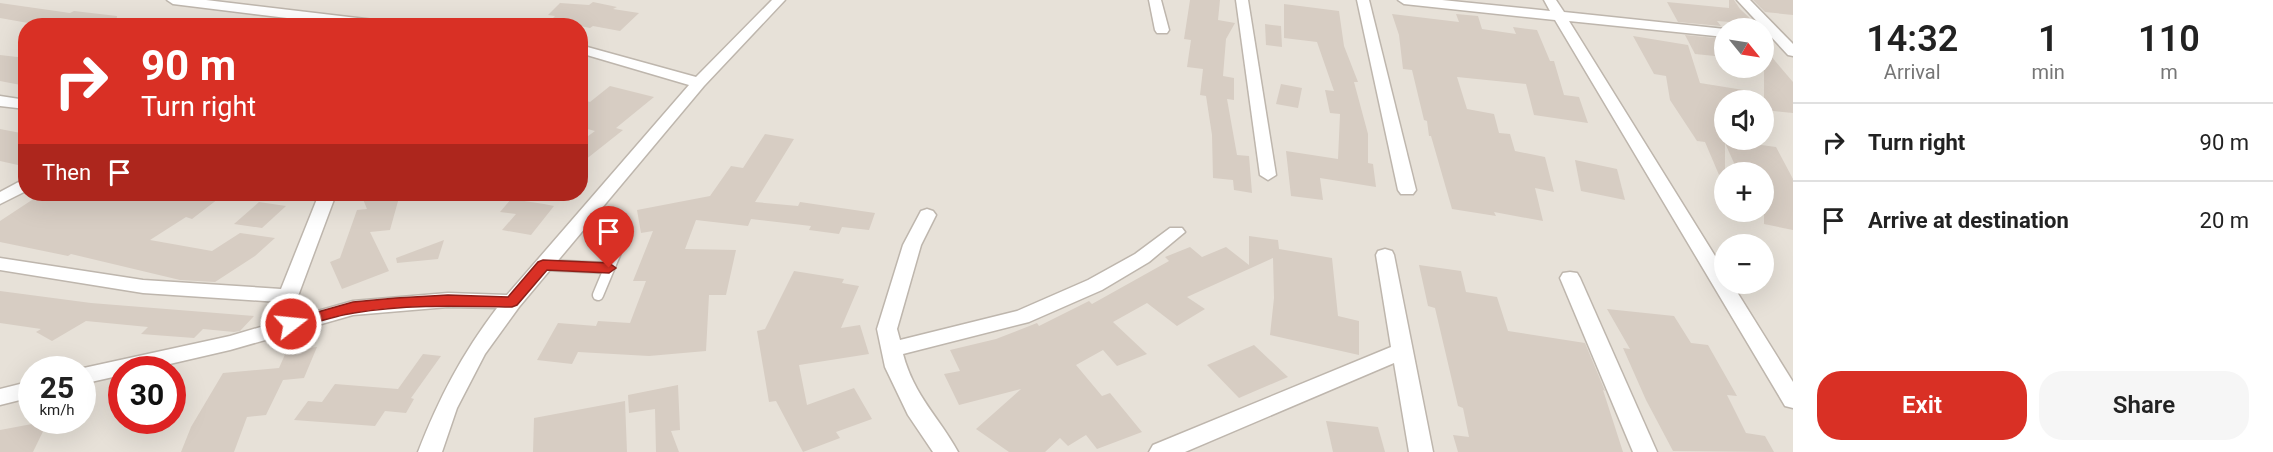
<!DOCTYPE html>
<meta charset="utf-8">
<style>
body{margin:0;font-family:Roboto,sans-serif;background:#f6f6f6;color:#222;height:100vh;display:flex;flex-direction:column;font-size:22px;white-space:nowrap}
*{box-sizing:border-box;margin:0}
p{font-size:20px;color:#767676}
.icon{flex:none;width:33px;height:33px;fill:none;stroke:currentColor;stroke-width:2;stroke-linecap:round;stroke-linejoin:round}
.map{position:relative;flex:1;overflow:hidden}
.side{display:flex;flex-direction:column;background:#fff;width:480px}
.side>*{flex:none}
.guide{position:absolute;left:18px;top:18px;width:570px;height:183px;border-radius:24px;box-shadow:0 6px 24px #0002;background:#d93025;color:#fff;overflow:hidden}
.needle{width:39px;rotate:120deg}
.fabs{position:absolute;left:1714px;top:18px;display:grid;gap:12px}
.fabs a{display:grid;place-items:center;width:60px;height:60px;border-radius:50%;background:#fff;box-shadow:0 6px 24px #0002;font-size:30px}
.speed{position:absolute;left:18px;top:356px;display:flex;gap:12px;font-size:30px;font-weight:700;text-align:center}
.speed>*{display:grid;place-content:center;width:78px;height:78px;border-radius:50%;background:#fff;box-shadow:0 6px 24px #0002;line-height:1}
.speed small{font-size:15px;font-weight:400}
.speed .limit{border:9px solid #d22;background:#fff;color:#111}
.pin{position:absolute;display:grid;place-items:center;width:51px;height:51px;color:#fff;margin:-62px -26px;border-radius:50% 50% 50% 0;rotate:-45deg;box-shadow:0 0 6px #0007}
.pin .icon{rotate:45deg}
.me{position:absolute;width:66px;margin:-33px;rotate:74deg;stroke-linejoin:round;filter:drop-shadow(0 0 4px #0008)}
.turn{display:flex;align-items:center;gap:21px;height:126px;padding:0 24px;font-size:27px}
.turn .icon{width:78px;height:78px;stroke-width:2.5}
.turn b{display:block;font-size:42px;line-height:51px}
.then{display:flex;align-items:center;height:57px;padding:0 24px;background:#0003;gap:12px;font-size:22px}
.eta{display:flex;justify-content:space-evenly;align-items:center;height:102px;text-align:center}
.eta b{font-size:36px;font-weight:600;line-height:42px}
.action{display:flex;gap:12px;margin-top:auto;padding:12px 24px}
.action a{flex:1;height:69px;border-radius:24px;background:#d93025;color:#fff;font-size:24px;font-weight:600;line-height:69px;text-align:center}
.action a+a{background:#f6f6f6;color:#222}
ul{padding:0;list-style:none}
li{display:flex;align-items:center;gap:18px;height:78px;padding:0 24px;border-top:2px solid #e0e0e0}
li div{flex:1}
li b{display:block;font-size:22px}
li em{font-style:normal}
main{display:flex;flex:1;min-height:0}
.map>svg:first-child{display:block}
.residential{fill:#e7e1d8;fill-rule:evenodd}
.building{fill:#d7cdc3}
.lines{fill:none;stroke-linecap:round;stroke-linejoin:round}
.lane-casing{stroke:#beb6ad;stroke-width:13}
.street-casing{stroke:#beb6ad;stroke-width:3}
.lane{stroke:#fff;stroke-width:10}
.street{fill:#fff;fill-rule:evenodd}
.route{fill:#d93025;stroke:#8d1f18;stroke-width:1.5}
</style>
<main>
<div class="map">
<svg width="1793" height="452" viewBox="0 0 1793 452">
<rect width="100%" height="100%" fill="#f3f0ea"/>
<path class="residential" d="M0,0h1793v452h-1793zM26,26h554v168h-554zM1725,28h39v40h-39zM1725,100h39v40h-39zM1725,172h39v40h-39zM1725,244h39v40h-39zM32,369h50v51h-50zM122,369h50v51h-50z"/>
<g class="building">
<polygon points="1190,0 1220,0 1218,20 1235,23 1226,39 1223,76 1234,78 1234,100 1227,99 1237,155 1249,156 1252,193 1234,190 1233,180 1213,178 1212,135 1206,96 1200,95 1203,69 1187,67 1191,40 1184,39"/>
<polygon points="1729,0 1734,0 1740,9 1756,24 1717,21 1721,26 1678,22 1667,2 1729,8"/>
<polygon points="1753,0 1793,0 1793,15 1765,12"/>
<polygon points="593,2 617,7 613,9 639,13 620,31 593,26 590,28 580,26 555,26 559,22 550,21 555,16 548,15 560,3 589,5"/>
<polygon points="0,3 70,13 74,11 117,16 116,26 45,26 0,18"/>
<polygon points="1284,4 1339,11 1344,46 1358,82 1354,82 1368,134 1368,163 1373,164 1376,187 1320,178 1323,200 1291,196 1286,151 1338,159 1340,114 1330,113 1325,90 1334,91 1317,42 1284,38"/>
<polygon points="1392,14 1459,22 1456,14 1478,16 1482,29 1516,34 1513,27 1537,30 1550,61 1554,61 1564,95 1579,97 1588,123 1534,115 1526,84 1457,77 1467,109 1494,114 1499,133 1510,134 1515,151 1545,157 1554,192 1535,188 1543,221 1494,212 1496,216 1452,209 1431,136 1429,136 1427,121 1424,120 1412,70 1403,69 1399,35"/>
<polygon points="1265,24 1281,26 1282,47 1266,45"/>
<polygon points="1685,35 1725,39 1725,57 1695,54"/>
<polygon points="1633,36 1688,45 1700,83 1756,92 1756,100 1725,100 1725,140 1776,147 1793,179 1793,230 1764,224 1764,172 1738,172 1725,143 1725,189 1705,142 1697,141 1670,100 1666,76 1654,74"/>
<polygon points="1764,48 1793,82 1793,113 1764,110"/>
<polygon points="0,55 26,58 26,86 0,81"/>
<polygon points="1281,84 1302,88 1298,108 1276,104"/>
<polygon points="610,86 654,97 616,128 623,130 580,164 580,142 595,131 580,127 580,99 590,102"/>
<polygon points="0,129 26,134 26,160 18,165 0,161"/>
<polygon points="765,134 794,139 755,202 798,206 800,202 875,213 869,230 842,227 839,234 809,230 811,226 751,219 748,226 696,220 685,249 736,250 726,295 709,295 706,351 649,356 578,352 572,364 537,360 558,323 596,326 598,321 630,323 646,281 633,281 653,231 641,233 637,210 710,196 731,166 743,168"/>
<polygon points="1575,160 1617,169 1625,200 1581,191"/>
<polygon points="41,194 189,194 218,199 192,219 186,217 150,240 212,251 240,233 275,238 255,256 215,282 180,280 71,254 68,256 0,242 0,221"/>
<polygon points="361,194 400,194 390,230 370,232 389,271 342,289 330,262 340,258 357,210 367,209"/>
<polygon points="511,199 544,204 554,206 531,235 502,230 516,214 500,212"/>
<polygon points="259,202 286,206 262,228 234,224"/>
<polygon points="1249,236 1278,240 1279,249 1332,258 1338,316 1359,321 1359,355 1270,335 1274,298 1273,258 1187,297 1205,309 1177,326 1147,303 1113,322 1147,354 1117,366 1103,350 1076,365 1102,396 1110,393 1142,432 1097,449 1086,435 1068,446 1060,438 1045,452 1009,452 976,429 1021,389 959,405 944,374 960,371 950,350 996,339 1037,323 1039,326 1089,301 1092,304 1169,261 1165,257 1190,247 1202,257 1226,247 1249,265"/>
<polygon points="444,240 438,259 397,263 396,258"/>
<polygon points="1419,265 1461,271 1466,292 1497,297 1508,331 1585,343 1605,391 1603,390 1623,452 1458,452 1453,435 1469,437 1463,408 1458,406 1435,308 1428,306"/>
<polygon points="794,271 844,279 842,283 859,286 841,328 860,325 869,354 799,365 807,405 854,388 872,419 836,432 840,438 803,452 776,401 769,402 757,331 765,329"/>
<polygon points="0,291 91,303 254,316 240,331 234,332 203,329 194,338 141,334 148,327 86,321 52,341 36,332 41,329 0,323"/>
<polygon points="1607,309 1674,316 1691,343 1708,345 1737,396 1727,395 1746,433 1765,436 1774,452 1673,451 1646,400 1623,348 1630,349"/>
<polygon points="1254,345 1288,377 1239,398 1207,365"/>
<polygon points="317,347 304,378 283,380 266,415 247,417 234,452 181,452 191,427 223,373 279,368 287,350"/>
<polygon points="423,354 441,356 411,398 414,399 406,413 385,411 375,426 294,420 308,401 322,402 335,384 398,389"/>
<polygon points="678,385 680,430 671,431 679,452 656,452 655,409 629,413 628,395"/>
<polygon points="625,401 627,452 533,452 534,418"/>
<polygon points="48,421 33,452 0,452 0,430"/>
<polygon points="1326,421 1378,427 1385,452 1333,452"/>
</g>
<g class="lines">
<defs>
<g id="lane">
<polyline points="543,265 609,268"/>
<polyline points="598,295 616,252"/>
</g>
<g id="street">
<polygon points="167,0 206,0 391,22 397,26 353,26 173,4"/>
<path d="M772,0h13l-81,86 -185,221 -34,47 -28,54 -15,44h-24c21,-54 44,-98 79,-144l-49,-1 -95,8 -123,35 -82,19h-26v6l-40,9v-15h-3l151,-33 51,-15 -2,-19 -136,-9 -143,-23v-12l143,22 138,9 38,-95h17l-38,102 2,20 53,-15 95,-8 59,2 182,-210 -109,-32v-8l116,32z"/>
<polygon points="1149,0 1161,0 1169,30 1167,33 1157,33 1155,30"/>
<polygon points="1236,0 1248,0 1276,175 1268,180 1260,175"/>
<polygon points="1357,0 1369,0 1416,190 1413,194 1401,194 1398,190"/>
<polygon points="1398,0 1442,0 1550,11 1544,0 1556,0 1564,12 1725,29 1725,37 1569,21 1725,272 1725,284 1732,284 1793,382 1793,408 1785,406 1555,20 1404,4"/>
<polygon points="1737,0 1750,0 1793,44 1793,56 1788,55"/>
<polygon points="0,96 26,100 26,109 0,106"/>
<polygon points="26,178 26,191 0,204 0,192"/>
<path d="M927,209l6,2 3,4 -15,30 -24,84 3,11 117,-29 71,-31 47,-26 35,-26h12l3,4 -36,30 -47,28 -73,32 -126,32c11,42 36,63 55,98h-25l-25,-37 -23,-48 -8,-38 26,-84 18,-34z"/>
<polygon points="1385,249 1392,251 1394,255 1433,452 1409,452 1394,363 1185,452 1149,452 1153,445 1391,347 1376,255 1378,251"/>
<polygon points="1570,272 1577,273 1580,278 1657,452 1633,452 1560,278 1563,273"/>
<polygon points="32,381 32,397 0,405 0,389"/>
</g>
</defs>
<use href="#lane" class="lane-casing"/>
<use href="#street" class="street-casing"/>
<use href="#lane" class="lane"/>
<use href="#street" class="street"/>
</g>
<path class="route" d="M543,260l66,3 7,5 -7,5 -62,-3 -30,35 -5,2c-53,-1 -106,-3 -158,6 -21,3 -42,11 -63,17l-5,-2 -2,-4 2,-3 67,-19 43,-4 52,-3 60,2 30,-35z"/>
</svg>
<div class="fabs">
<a><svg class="needle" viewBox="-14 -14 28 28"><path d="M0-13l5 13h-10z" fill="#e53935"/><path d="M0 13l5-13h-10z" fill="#767676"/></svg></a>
<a><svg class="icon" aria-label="sound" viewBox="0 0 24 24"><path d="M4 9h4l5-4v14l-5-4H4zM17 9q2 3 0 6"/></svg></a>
<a>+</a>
<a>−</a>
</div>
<div class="speed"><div>25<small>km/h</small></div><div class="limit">30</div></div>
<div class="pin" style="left:609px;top:268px;background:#d93025"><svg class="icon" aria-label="arrive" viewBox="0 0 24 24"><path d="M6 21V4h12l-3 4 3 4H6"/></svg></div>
<svg class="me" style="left:291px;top:324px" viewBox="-20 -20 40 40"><circle r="17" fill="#d93025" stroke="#fff" stroke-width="3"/><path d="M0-11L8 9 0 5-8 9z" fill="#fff"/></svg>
<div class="guide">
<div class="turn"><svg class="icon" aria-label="right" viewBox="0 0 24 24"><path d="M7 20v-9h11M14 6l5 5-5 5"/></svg><div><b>90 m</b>Turn right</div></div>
<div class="then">Then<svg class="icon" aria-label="arrive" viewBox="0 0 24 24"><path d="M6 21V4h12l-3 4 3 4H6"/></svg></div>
</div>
</div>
<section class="side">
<div class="eta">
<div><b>14:32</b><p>Arrival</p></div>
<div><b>1</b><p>min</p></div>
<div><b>110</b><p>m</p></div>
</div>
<ul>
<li><svg class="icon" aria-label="right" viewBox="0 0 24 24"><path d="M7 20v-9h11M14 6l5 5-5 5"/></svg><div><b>Turn right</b></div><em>90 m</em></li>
<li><svg class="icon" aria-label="arrive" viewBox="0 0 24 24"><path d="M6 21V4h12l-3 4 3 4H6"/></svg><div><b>Arrive at destination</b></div><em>20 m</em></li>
</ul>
<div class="action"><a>Exit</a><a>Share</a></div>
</section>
</main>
